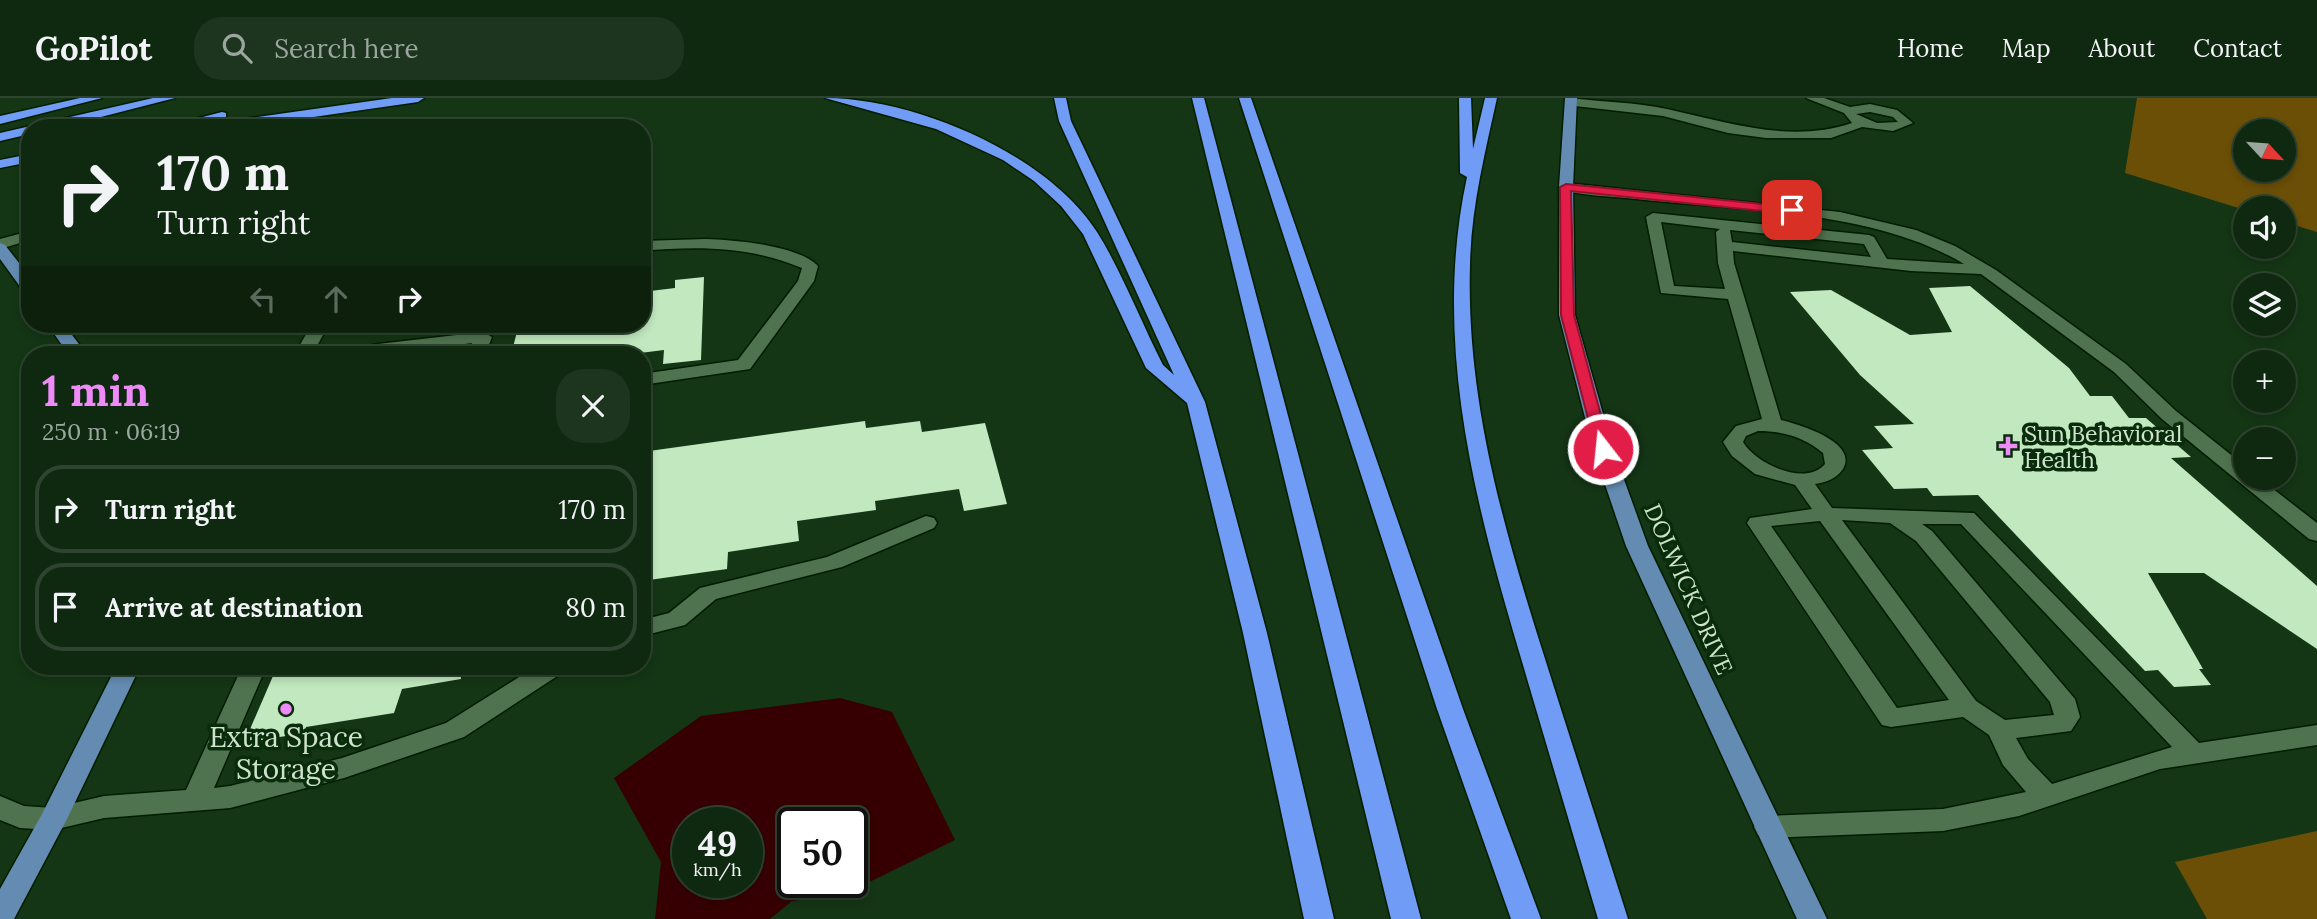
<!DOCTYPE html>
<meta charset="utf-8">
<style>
body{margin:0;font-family:Lora,serif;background:#1d341e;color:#f1f3f6;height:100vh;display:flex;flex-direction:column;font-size:26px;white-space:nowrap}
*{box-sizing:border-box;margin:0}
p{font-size:23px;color:#9ba69f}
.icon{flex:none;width:38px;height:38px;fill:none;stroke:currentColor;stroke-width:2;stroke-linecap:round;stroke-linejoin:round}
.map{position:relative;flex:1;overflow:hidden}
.details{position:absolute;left:21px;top:248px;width:630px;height:329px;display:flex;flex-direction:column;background:#0f2810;border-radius:28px;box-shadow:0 4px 10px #0003,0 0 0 2px #2f4430}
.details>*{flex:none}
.guide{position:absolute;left:21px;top:21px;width:630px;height:214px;border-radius:28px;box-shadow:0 4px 10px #0003,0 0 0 2px #2f4430;background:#0f2810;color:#f1f3f6;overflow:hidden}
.needle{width:46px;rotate:116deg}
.buttons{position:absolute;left:2233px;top:21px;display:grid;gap:14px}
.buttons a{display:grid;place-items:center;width:63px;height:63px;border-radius:50%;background:#0f2810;box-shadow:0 4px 10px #0003,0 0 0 2px #2f4430;font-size:35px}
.speed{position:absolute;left:672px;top:709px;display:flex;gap:14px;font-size:35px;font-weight:700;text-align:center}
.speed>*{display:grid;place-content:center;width:91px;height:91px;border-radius:50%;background:#0f2810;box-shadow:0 4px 10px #0003,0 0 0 2px #2f4430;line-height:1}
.speed small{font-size:18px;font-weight:400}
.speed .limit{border:4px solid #111;border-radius:10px;background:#fff;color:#111}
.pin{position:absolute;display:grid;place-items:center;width:60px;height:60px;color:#fff;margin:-30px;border-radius:14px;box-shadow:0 4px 10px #0006}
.me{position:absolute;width:77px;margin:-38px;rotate:344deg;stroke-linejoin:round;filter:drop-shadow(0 0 5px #0008)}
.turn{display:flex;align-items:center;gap:24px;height:147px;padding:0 21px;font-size:32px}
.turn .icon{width:91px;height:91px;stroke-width:2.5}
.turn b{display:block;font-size:49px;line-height:60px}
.lanes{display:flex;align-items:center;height:66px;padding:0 21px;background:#0003;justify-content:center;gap:35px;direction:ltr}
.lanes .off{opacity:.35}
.round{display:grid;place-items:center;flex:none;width:74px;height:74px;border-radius:28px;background:#1d341e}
.summary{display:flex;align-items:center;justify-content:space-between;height:119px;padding:0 21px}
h1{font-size:42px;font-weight:700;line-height:52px;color:#ee8bf8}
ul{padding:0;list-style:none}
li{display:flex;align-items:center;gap:21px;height:88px;margin:0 14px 10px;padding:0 7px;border:4px solid #2f4430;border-radius:28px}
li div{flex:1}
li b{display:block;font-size:26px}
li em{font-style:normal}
header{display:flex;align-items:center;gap:42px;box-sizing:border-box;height:98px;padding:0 35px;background:#0f2810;border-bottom:2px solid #2f4430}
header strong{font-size:33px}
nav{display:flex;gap:38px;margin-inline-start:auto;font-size:24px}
.search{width:490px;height:63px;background:#1d341e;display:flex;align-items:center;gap:18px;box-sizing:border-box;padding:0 24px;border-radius:28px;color:#9ba69f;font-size:26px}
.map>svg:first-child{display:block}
.forest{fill:#6b4f07;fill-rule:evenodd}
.water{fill:#360003;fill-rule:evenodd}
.building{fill:#c1e8bf}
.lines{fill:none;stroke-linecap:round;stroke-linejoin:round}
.minor-casing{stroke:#001d00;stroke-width:3}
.major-casing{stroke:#001d00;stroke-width:3}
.highway-casing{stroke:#001d00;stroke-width:3}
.minor{fill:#50734f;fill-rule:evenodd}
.major{fill:#648cb3;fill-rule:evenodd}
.highway{fill:#719cf5;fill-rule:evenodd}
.route{fill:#e11d48;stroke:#92132f;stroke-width:2}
.poi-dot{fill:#ee8bf8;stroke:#092c0b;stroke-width:2.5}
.labels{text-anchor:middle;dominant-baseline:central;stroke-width:7;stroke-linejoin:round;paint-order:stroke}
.poi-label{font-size:23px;fill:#cee2cd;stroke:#092c0b;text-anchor:start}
.street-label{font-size:23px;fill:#cee2cd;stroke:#092c0b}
.near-poi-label{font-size:28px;fill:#cee2cd;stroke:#092c0b}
</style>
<header>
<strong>GoPilot</strong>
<div class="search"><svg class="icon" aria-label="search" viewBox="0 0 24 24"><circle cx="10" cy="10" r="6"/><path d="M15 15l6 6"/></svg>Search here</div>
<nav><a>Home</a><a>Map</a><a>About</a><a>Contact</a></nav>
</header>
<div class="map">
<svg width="2317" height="821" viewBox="0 0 2317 821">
<rect width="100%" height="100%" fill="#143615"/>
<g class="forest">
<path d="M2137,0h180v134l-33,-10v-14l-39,2 -120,-37zM2245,33h39v39h-39z"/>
<polygon points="2317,733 2317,821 2207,821 2175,764"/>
</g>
<path class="water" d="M840,600l52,14 63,128 -110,54 -53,7 -22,18h-115l6,-57 -47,-84 87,-62zM747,724v60h-59v-60zM852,724v60h-59v-60z"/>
<g class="building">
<polygon points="704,179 701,262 663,266 664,252 624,257 511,257 519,226 642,226 642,194 675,190 675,182"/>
<polygon points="1970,188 2069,270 2090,298 2112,298 2129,320 2146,320 2191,359 2171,360 2317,488 2317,551 2204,475 2148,475 2203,571 2199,571 2211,587 2174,589 2158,572 2145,573 1978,397 1933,398 1927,390 1894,391 1862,352 1893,350 1874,328 1914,326 1860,277 1790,194 1831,192 1910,237 1952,234 1929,190"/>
<polygon points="865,323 866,330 920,323 922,334 985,325 1007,406 964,413 959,391 875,403 876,412 797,423 799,443 728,454 727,471 642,483 642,354"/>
<polygon points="331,569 460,569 461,581 402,591 394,615 306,629 304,635 244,645 273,578"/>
</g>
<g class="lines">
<defs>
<g id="minor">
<path d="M1570,0c32,4 65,4 97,11 60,13 123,35 185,14l-8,-10 -38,-15h18l26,9 20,-3 27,6 16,13 -20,8 -31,-4 -31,11h-65l-38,-5 -65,-17 -97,-11v-6zM1870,14l23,5 5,5 -21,1 -21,-9z"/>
<path d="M1566,85l274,29 76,18 39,16 41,24 130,94 50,47 69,55v12h14l58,45v18l-8,-2 -147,-120 -48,-47 -133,-98 -70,-3 -178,-20 1,12 47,157c17,4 78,22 62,49 -7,10 -16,13 -28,15l17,24 142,5 225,230 118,-18v20l-157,24 -141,47 -76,15 -175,7 -10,-3 -4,-8 4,-8 10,-3 175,-7 83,-17 -23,-27 -14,-30 -26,-18 -72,10 -9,-2 -135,-202 3,-5 62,-9 -17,-24 -40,-11 -23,-18 -9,-14 13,-16 26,-7 -34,-120 -67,-6 -15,-76 7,-4 216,22 5,2 13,22 77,5c-89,-54 -225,-54 -328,-65 -25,-3 -51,-3 -75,-9v-6zM1661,124l59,7 -4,3 2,31 7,26 -51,-3zM1730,132l134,14 7,13 -139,-15zM1758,333c25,0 46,6 65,22l2,11c-19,23 -69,0 -82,-22l3,-6zM1842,422l48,3 26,18 134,161 4,13 -49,5 -29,-19zM1820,423l129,179 -52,8 -126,-182zM1922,426h39l211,223 -120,37 -24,-25 -12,-21 55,-7 9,-14 -5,-18 -143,-168z"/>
<polygon points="30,133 30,142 0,151 0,141"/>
<path d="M706,141c29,1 92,6 112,27l-4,15 -64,88 -108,16v-11l96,-14 60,-79 4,-13c-52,-22 -105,-22 -160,-17v-10z"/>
<polygon points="312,226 329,226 312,257 294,257"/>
<polygon points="483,234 492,239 485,257 467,257 472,245 383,257 365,257 372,247 378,246"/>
<polygon points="926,418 934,420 937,425 934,430 842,469 716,501 685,527 642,538 642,522 669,515 700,490 827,459"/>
<polygon points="242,569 266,569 214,690 230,688 342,660 446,625 535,569 565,569 562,575 464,639 344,680 230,710 104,720 53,732 20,730 0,722 0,698 24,708 53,710 104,698 186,692"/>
</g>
<g id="major">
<polygon points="1565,0 1577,0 1573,89 1575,217 1613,351 1648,448 1827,821 1797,821 1626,448 1593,351 1559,217 1559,89"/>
<polygon points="0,145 5,147 30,179 30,196 24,194 0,161"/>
<polygon points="47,226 64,226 87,257 69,257"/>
<polygon points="116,569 140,569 67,721 14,821 0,821 0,791 42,716"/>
</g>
<g id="highway">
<polygon points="80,0 102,0 0,26 0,18"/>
<polygon points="153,0 175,0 58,30 30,30 30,36 0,43 0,35"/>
<polygon points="392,0 424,0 418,4 237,30 202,30 208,26"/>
<path d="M825,0c90,0 222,56 272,134 24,38 45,92 66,133l11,10 -115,-254 -5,-23h12l5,23 134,281 62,231 67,286h-30l-61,-286 -56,-230 -41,-35 -63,-134 -22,-28 -27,-25 -31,-21 -67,-31z"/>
<polygon points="1192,0 1204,0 1421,821 1391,821"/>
<polygon points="1239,0 1251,0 1463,611 1541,821 1511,821 1437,611"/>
<path d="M1459,0h12l2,51 12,-51h12c-12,55 -26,110 -27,167 -4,137 35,268 76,397 27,86 55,171 82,257h-30c-25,-85 -50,-169 -75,-254 -47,-158 -92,-322 -56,-488l-7,-4z"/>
<polygon points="222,14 226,15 226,21 185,30 160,30"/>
<polygon points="30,56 30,64 0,70 0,62"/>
</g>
</defs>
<use href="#minor" class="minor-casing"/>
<use href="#major" class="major-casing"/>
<use href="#highway" class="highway-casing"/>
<use href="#minor" class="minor"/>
<use href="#major" class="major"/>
<use href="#highway" class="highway"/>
</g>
<polygon class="route" points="1566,86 1792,109 1798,112 1792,116 1571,93 1574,217 1610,351 1603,356 1596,351 1561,217 1560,89"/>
<g class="poi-dot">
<path d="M2004.5 337.5h7v7h7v7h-7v7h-7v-7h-7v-7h7z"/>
<circle cx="286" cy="611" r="7"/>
</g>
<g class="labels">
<g class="poi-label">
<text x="2024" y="335">Sun Behavioral<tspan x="2024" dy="26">Health</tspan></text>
</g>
<g class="street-label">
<text transform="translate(1689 491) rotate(66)">DOLWICK DRIVE</text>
</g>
<g class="near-poi-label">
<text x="286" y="639">Extra Space<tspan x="286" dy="32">Storage</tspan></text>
</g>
</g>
</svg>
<div class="buttons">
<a><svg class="needle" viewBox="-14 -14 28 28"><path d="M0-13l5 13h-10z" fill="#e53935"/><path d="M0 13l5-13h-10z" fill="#9ba69f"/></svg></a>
<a><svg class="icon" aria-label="sound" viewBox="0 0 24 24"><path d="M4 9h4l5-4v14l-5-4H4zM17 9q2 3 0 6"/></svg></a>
<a><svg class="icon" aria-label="layers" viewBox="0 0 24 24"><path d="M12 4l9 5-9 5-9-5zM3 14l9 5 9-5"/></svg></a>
<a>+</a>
<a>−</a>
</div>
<div class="speed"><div>49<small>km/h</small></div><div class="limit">50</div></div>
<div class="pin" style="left:1792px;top:112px;background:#d93025"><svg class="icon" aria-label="arrive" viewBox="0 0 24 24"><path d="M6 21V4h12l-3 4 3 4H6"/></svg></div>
<svg class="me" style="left:1603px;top:351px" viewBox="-20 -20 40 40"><circle r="17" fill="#e11d48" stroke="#fff" stroke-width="3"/><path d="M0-11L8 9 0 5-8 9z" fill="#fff"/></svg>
<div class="guide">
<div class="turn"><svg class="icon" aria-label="right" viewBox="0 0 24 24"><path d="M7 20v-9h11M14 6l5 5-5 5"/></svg><div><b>170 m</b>Turn right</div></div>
<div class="lanes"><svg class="icon off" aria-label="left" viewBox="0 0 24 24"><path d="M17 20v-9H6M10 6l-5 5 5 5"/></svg><svg class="icon off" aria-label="ahead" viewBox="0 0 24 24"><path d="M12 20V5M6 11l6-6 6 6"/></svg><svg class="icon" aria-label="right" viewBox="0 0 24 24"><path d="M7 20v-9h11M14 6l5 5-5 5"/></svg></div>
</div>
<section class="details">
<div class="summary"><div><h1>1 min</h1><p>250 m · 06:19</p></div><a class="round"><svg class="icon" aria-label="close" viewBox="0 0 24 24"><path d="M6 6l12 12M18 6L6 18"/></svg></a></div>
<ul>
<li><svg class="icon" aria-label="right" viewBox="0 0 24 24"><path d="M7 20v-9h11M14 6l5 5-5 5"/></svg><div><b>Turn right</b></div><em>170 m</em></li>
<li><svg class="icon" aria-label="arrive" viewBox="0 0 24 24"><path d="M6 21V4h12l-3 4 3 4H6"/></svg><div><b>Arrive at destination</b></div><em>80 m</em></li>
</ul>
</section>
</div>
